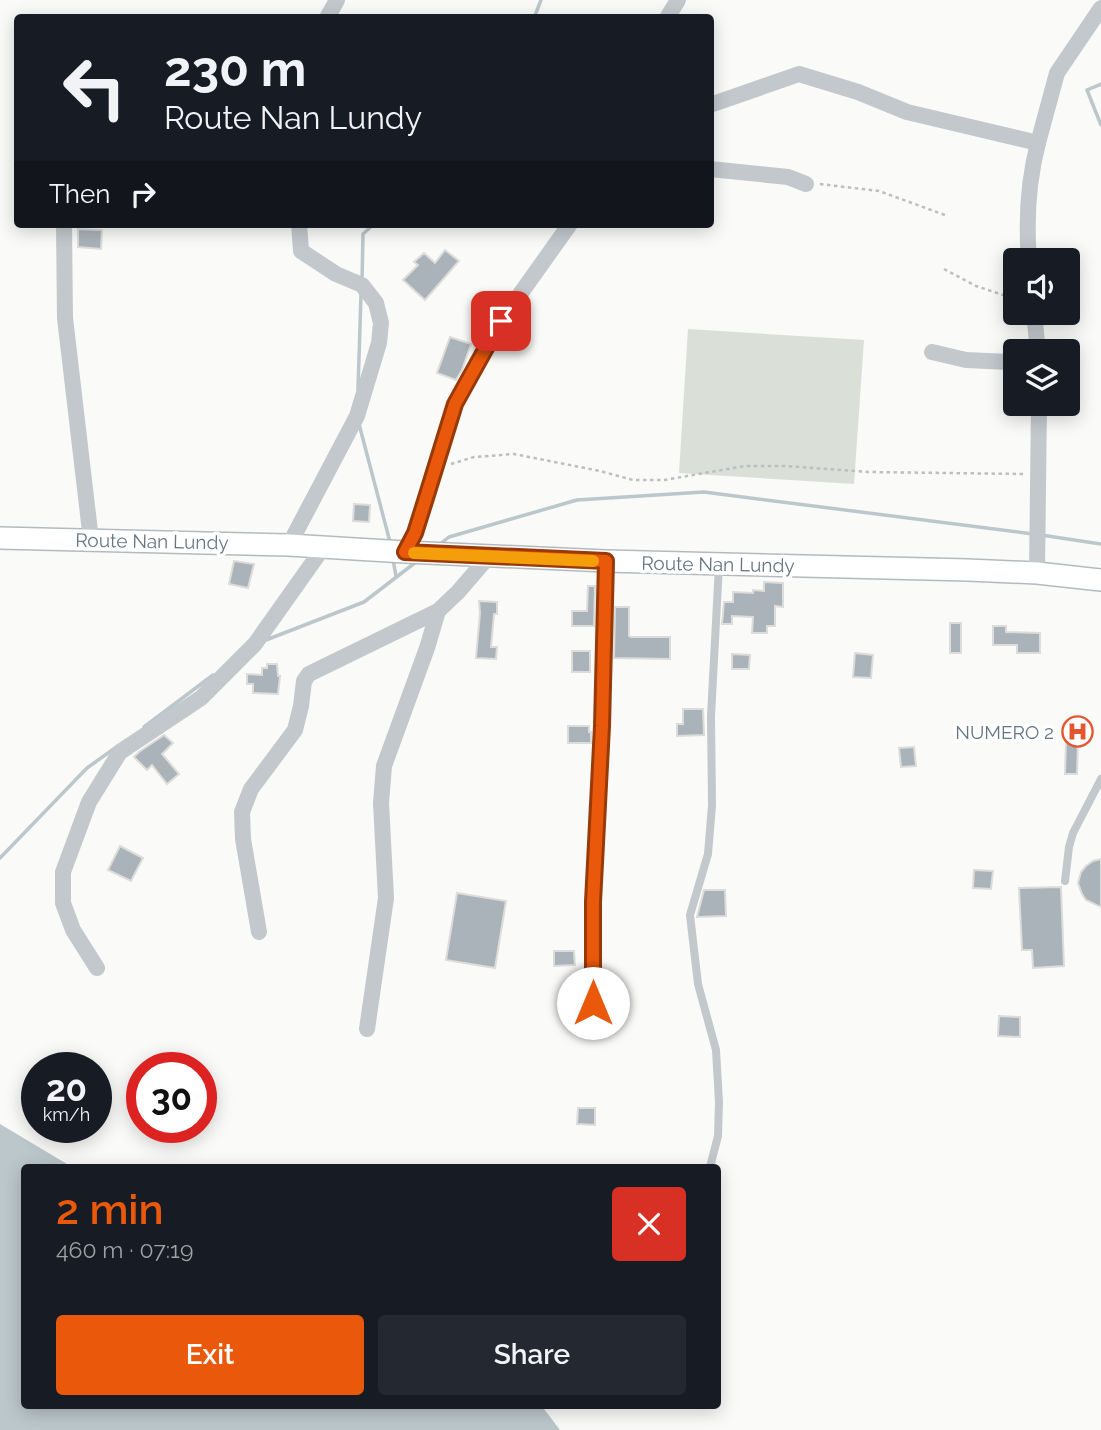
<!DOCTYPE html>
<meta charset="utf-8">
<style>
body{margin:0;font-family:Raleway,sans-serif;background:#242831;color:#f1f3f6;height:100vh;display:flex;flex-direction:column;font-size:26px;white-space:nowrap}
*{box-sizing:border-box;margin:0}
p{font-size:23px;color:#9ea1a6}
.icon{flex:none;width:38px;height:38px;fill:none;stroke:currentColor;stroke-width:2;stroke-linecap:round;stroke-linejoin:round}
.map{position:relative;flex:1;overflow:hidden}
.drawer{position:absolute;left:21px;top:1164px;width:700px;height:245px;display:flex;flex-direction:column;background:#171b24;border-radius:7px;box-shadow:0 4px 18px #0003}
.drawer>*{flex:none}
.top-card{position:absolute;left:14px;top:14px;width:700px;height:214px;border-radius:7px;box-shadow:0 4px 18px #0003;background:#171b24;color:#f1f3f6;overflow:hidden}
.controls{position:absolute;left:1003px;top:248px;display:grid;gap:14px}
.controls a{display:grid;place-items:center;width:77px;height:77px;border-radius:7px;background:#171b24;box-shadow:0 4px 18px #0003;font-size:35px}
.speed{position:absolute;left:21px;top:1052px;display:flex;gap:14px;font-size:35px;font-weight:700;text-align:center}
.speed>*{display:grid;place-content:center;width:91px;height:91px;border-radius:50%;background:#171b24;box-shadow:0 4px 18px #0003;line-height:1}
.speed small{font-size:18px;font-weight:400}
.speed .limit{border:10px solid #d22;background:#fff;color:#111}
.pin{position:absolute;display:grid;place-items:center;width:60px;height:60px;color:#fff;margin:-30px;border-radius:14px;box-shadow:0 4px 10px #0006}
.me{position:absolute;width:77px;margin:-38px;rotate:0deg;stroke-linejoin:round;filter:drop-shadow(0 0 5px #0008)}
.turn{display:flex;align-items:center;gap:24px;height:147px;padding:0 35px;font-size:32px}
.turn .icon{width:91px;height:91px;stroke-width:2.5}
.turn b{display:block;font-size:49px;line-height:60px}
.then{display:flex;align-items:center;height:66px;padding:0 35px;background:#0003;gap:14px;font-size:26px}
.round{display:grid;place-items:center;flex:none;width:74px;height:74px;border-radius:7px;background:#242831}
.overview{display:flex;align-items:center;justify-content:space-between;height:119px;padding:0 35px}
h1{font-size:42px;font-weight:600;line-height:52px;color:#ea580c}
.primary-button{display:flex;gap:14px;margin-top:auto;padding:14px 35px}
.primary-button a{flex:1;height:80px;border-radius:7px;background:#ea580c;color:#fff;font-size:28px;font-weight:600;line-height:80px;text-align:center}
.primary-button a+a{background:#242831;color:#f1f3f6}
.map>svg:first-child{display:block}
.green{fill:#dadfd7}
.water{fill:#bbc7cb}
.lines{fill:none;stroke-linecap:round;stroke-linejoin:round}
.stream{stroke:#bbc7cb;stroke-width:3.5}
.building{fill:#aab3b9;stroke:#dcdcda;stroke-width:2}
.secondary-casing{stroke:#b3babf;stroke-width:24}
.path{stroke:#bbbfc2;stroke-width:2.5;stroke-dasharray:3.5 3.5;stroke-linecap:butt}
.lane{stroke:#c3c8cc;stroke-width:8}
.street{stroke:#c3c8cc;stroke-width:16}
.secondary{stroke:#fff;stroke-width:21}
.route-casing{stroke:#983908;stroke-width:18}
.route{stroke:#ea580c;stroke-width:12}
.slow{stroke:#f59e0b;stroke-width:12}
.labels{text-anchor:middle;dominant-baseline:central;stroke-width:7;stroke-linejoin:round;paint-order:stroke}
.street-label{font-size:19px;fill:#657683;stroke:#fff}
.poi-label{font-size:19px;fill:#657683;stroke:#fff;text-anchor:end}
</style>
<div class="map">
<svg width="1101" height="1430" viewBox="0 0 1101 1430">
<rect width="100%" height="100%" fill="#fafaf8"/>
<polygon class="green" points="688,329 864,340 854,484 679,473"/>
<polygon class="water" points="0,1124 72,1167 24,1167 24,1405 541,1405 560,1430 0,1430"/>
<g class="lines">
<g class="stream">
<polyline points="534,18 541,0"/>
<polyline points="1101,84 1087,90 1101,125"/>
<polyline points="362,281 363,234 374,224"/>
<polyline points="358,389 361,295"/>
<polyline points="359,424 390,542"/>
<polyline points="1041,535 1101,544"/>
<polyline points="439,545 449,537 577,500 704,492 1033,534"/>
<polyline points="393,560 396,576"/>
<polyline points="266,640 364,602 416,562"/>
<polyline points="144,727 213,675"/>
<polyline points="0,858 87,768 115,748"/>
</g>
</g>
<g class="building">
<polygon points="78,229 102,230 101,249 78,247"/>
<polygon points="445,250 459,261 425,300 403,280 418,265 414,262 424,253 435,263"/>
<polygon points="450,337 471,344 462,370 456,380 437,373"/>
<polygon points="354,504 370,505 369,522 353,521"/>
<polygon points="234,561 254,564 248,588 229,584"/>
<polygon points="764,582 783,583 783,607 775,606 775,626 767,626 767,633 752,633 753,617 732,616 732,624 722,624 724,602 733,602 733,592 753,593 753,590 764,591"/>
<polygon points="588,586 595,586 594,626 572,626 572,611 587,611"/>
<polygon points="479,601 497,602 497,614 494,614 491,647 497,647 496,659 476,658 480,613"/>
<polygon points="615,607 629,607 629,636 631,637 670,637 670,659 614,658"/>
<rect x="950" y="623" width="11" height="30"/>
<polygon points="993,626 1006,626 1006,632 1040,633 1040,653 1017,653 1017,645 993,645"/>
<rect x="572" y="651" width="18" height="21"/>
<polygon points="855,653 873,655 871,678 853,677"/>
<polygon points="732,654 750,655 749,669 732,669"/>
<polygon points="267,664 277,664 278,676 280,676 278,694 253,693 253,684 247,684 247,674 262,675 262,668 267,668"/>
<polygon points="683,709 703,709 704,735 677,736 677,724 683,724"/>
<polygon points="568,726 589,726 589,732 591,732 591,743 568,743"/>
<polygon points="164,735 173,743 162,754 179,774 167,784 152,765 147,770 134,757 139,752"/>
<polygon points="1066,741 1078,741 1077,774 1065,774"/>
<polygon points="914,747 916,766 901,767 899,748"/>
<polygon points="120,846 143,858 131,881 108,870"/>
<polygon points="1101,859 1101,907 1086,900 1082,894 1078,883 1081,872 1086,866 1093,861"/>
<polygon points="974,870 993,871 991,889 973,888"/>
<polygon points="1061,887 1064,966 1033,968 1032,950 1022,950 1019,888"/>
<polygon points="704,890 725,890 726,916 697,917"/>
<polygon points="457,893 506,901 495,968 446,960"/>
<polygon points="554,951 574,951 575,965 554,966"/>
<polygon points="999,1016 1020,1017 1020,1037 998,1036"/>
<polygon points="578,1108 595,1108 595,1125 577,1124"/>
</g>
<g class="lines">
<defs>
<polyline id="secondary" points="0,538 289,545 405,552 606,561 968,570 1037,573 1101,580"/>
</defs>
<use href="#secondary" class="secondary-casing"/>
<g class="path">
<polyline points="820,184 879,191 945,215"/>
<polyline points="944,269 976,286 1015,299"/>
<polyline points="451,464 474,457 514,454 600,471 633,480 664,480 745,466 784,466 868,472 1023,474"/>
</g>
<g class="lane">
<polyline points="1065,881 1069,847 1073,833 1101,779"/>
<polyline points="710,1167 718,1136 719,1102 716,1050 698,984 690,915 708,854 712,805 711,716 719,565"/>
</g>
<g class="street">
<polyline points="327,18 337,0"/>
<polyline points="667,18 678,0"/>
<polyline points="710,105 799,74 858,92 907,112 1038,143 1057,73 1101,8"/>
<polyline points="710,169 788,177 806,184"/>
<polyline points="64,224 65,318 91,540"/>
<path d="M1029,261c-3,-39 -1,-80 9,-118"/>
<polyline points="1034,313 1038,352"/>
<polyline points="932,352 966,360 1009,362 1015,359"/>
<polyline points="289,545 357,416 379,343 381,323 376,303 362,285 336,274 301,251 299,224"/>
<polyline points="405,552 414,533 426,498 455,404 501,321 570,224"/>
<polyline points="1037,573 1039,404"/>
<polyline points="259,932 243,839 242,812 251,789 295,730 301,706 304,681 309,674 438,611 458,592 489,556"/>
<polyline points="97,968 73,930 63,903 63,872 89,802 120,752 201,698 255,644 323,548"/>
<polyline points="593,1003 593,902 602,726 606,561"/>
<polyline points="367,1029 386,898 381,803 384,766 427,648 438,611"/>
</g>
<use href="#secondary" class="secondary"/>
</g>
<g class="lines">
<defs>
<polyline id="route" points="501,321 455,404 426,498 415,533 405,552 606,561 602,726 593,902 593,1003"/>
</defs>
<use href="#route" class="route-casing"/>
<use href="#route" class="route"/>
<polyline class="slow" points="414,553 593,561"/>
</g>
<defs>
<symbol id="hospital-ring" viewBox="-11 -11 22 22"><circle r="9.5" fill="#fff" stroke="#e4572e" stroke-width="1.5"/><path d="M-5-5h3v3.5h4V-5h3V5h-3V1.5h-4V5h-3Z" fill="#e4572e"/></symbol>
</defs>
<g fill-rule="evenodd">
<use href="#hospital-ring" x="1060" y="714" width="35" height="35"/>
</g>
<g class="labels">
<g class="street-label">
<text transform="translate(152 541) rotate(1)">Route Nan Lundy</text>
<text transform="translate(718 564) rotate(1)">Route Nan Lundy</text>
</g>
<g class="poi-label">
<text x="1054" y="732">NUMERO 2</text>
</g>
</g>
</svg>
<div class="controls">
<a><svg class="icon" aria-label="sound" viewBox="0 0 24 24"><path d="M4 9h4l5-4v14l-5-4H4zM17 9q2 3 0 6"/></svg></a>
<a><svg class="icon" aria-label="layers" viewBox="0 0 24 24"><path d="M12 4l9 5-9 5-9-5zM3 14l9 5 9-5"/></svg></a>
</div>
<div class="speed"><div>20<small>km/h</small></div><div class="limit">30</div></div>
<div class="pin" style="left:501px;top:321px;background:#d93025"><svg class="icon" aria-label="arrive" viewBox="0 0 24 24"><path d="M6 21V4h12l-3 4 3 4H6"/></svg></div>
<svg class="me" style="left:593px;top:1003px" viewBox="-20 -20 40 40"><circle r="19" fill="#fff"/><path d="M0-13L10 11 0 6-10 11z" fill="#ea580c"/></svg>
<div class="top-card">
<div class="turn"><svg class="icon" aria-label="left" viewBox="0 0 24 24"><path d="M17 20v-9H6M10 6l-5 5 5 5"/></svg><div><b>230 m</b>Route Nan Lundy</div></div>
<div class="then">Then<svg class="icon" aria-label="right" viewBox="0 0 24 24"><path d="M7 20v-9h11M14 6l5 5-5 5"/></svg></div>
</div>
<section class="drawer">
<div class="overview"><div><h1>2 min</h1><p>460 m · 07:19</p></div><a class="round" style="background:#d93025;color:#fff"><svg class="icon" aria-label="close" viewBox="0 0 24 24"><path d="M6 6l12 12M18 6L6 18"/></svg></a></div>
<div class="primary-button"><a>Exit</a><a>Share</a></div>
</section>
</div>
